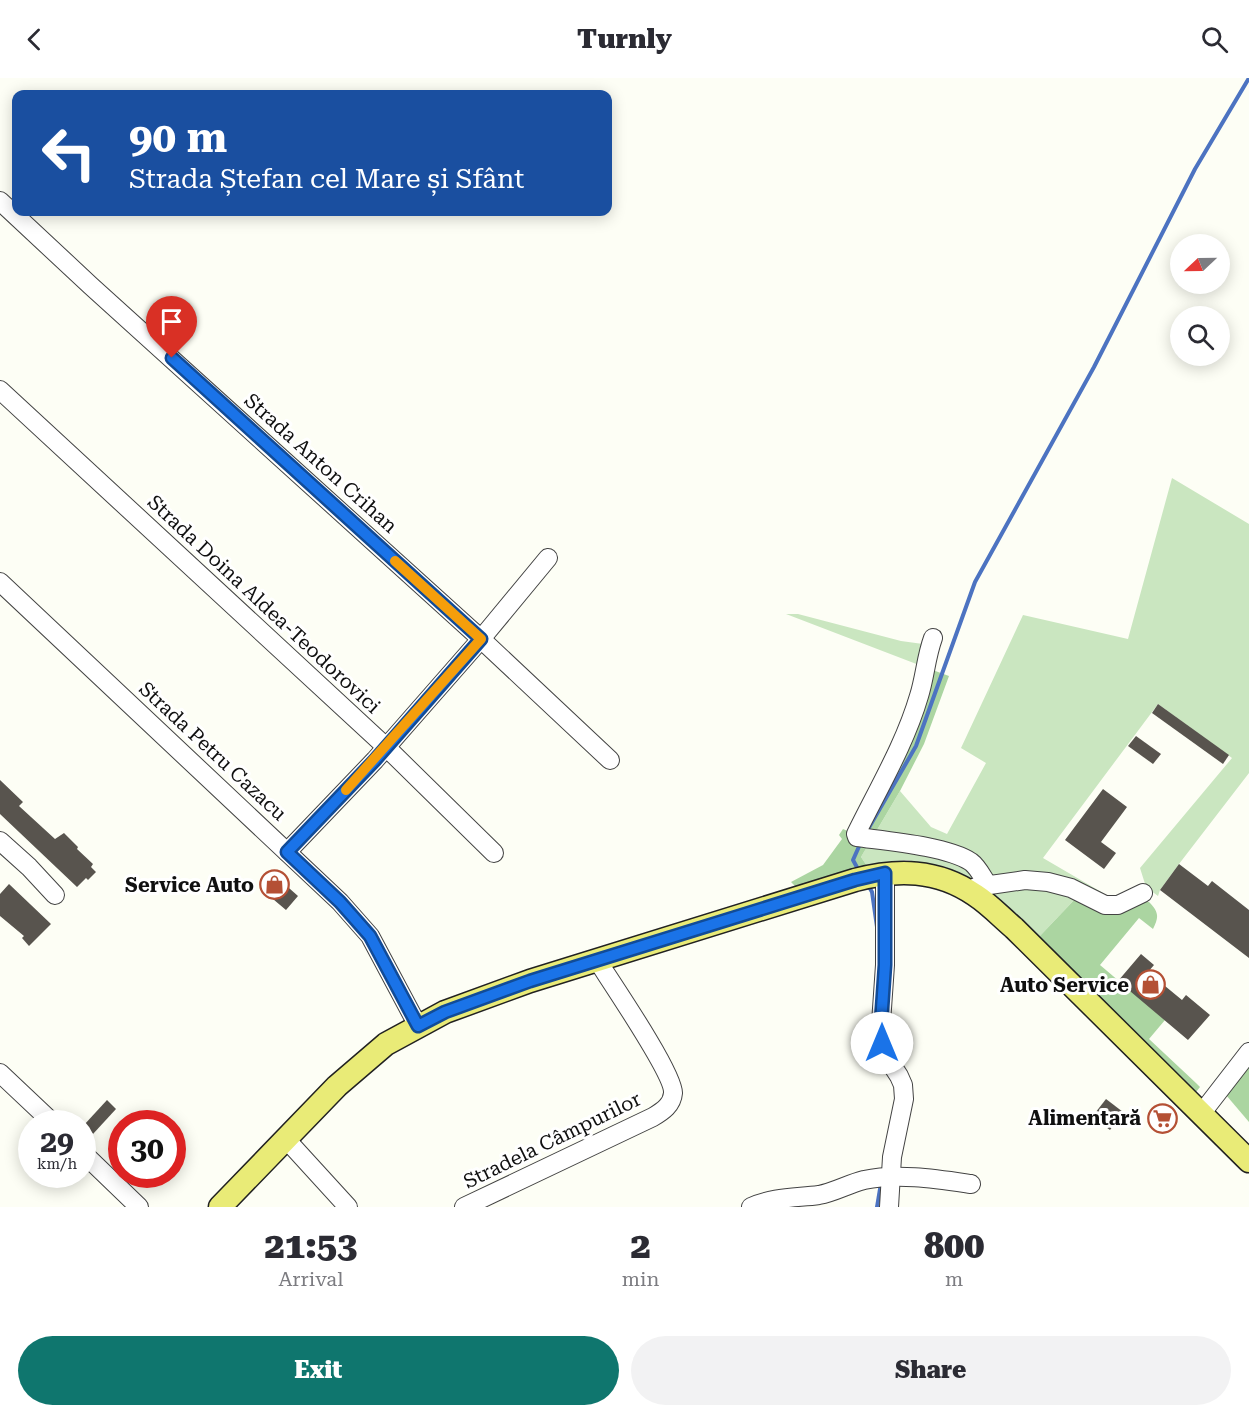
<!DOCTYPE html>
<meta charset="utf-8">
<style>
body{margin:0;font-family:"Roboto Serif",serif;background:#f2f2f3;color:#2b2b33;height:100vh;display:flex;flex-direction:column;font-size:22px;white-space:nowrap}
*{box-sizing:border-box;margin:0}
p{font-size:20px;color:#7c7c81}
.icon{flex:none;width:33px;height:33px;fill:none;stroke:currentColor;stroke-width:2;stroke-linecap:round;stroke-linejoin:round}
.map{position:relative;height:1129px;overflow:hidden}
.panel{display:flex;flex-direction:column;background:#fff;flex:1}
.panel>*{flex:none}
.hud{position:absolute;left:12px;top:12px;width:600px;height:126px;border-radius:12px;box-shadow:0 3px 15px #0003;background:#1a4fa0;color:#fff;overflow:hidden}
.needle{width:39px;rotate:248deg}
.fabs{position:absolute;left:1170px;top:156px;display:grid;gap:12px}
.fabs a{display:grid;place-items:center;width:60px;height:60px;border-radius:50%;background:#fff;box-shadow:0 3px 15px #0003;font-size:30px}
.speed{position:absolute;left:18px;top:1032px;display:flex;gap:12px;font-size:30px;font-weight:700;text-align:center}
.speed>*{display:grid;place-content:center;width:78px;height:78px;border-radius:50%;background:#fff;box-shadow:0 3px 15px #0003;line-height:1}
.speed small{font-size:15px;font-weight:400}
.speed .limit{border:9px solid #d22;background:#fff;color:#111}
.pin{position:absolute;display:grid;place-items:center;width:51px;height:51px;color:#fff;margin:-62px -26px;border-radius:50% 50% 50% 0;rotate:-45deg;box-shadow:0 0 6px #0007}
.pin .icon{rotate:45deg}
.me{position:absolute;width:66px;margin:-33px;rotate:0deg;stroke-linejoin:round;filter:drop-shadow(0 0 4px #0008)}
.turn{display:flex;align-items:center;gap:21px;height:126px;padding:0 18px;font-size:27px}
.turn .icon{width:78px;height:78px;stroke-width:2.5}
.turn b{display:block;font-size:42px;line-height:51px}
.eta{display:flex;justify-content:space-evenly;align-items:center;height:102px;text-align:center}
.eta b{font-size:36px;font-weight:800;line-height:42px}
.button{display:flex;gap:12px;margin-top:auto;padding:12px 18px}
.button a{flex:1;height:69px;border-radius:36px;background:#0f766e;color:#fff;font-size:24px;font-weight:800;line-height:69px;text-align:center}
.button a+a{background:#f2f2f3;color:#2b2b33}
header{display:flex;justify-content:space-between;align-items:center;height:78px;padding:0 18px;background:#fff;font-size:27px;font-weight:800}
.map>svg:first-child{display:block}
.green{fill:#cae6c0}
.forest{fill:#abd5a1}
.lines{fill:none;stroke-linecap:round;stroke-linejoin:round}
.stream{stroke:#4c73c1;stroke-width:4}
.building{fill:#58544e}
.minor-casing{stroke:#434343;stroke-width:20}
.major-casing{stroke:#212121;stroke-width:25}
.minor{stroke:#fff;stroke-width:18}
.major{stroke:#e9eb77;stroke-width:22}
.route-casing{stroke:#114b97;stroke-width:15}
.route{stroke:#1a73e8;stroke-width:10}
.slow{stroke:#f59e0b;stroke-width:10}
.labels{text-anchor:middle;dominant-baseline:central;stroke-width:6;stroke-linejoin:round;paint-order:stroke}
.street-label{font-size:20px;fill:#101010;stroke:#fff}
.poi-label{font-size:20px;font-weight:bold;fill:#101010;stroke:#fff;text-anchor:end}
</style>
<header><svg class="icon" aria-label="back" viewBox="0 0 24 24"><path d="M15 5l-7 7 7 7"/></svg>Turnly<svg class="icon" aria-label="search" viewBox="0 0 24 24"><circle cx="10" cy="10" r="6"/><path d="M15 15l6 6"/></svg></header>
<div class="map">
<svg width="1249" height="1129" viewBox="0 0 1249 1129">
<rect width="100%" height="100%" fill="#fdfef5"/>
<g class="green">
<polygon points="1172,400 1249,446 1249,695 1179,786 1160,812 1158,818 1146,809 1140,790 1232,680 1158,626 1043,780 1115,822 1087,815 975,803 945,789 906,782 867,788 861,779 900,713 931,749 947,756 986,685 961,670 1023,537 1128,561"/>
<polygon points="786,536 798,536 901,563 923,566 919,587"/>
<polygon points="1017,806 1077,819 1038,860 987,812"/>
</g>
<g class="forest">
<polygon points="919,587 949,598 924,666 900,713 861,779 867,788 796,809 791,804 823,787 842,761 839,757 843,751 850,754 917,617"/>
<path d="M1077,819l72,5c10,10 10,15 4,27l-14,-11 -39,47 65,55 -16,19 47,44 4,4 -4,5 -7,-5 -151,-149z"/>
<polygon points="1249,987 1249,1044 1226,1017"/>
</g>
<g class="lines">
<g class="stream">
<polyline points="867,753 916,668 975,504 1094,289 1195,91 1249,0"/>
<polyline points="859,793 853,782 861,764"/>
<polyline points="868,807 872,814 877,849"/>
<polyline points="877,1129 881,1105"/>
</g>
</g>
<g class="building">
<polygon points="1158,626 1229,677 1223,686 1152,635"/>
<polygon points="1136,658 1161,676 1153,686 1128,668"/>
<polygon points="0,702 23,724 19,728 55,761 64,755 78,769 77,771 93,786 91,789 96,794 88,802 86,800 77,809 0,736"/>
<polygon points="1103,711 1127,729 1101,764 1116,775 1104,791 1065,762"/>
<polygon points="1179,786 1208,808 1212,803 1249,832 1249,880 1160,812"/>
<polygon points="278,792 285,799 281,803 298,818 286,832 261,811"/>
<polygon points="9,806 51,846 29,868 22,860 24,858 0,838 0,816"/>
<polygon points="1141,876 1154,887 1148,894 1182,922 1186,917 1210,937 1188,962 1118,903"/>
<polygon points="1106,1021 1123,1034 1110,1052 1092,1039"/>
<polygon points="107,1022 116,1031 93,1056 84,1047"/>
<polygon points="1163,1031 1172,1040 1162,1051 1152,1042"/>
</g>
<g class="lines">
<defs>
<g id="minor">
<polyline points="0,123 91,208 481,561 610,682"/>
<polyline points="0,312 385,668 494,775"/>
<polyline points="0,504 340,824 370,858 418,948"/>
<path d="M933,560c-7,19 -8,39 -14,58 -14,48 -41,93 -63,138l1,3c29,4 90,9 114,25 7,5 12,16 17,23"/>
<polyline points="0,763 29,789 55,817"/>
<polyline points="287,774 375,682 481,561 548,480"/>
<polyline points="885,795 885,887 881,945 882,965 888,981 899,998 903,1007 904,1021 892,1079 889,1129"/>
<polyline points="976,809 1025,802 1048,804 1071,810 1105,827 1118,827 1143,815"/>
<polyline points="0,995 54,1046"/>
<polyline points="1201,1036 1249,974"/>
<polyline points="285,1060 348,1129"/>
<polyline points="82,1074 139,1129"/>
<path d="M464,1129l189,-90c10,-6 19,-12 20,-24 1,-19 -62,-111 -76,-133"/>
<path d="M751,1129c22,-10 45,-9 68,-12 16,-3 29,-11 45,-15 34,-7 72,-1 107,4"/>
</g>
<path id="major" d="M220,1129l117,-121 49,-42 59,-32 85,-31 325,-101c42,-11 82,-11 120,15 14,9 26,22 39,33l235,233"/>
</defs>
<use href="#minor" class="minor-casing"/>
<use href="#major" class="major-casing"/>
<use href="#minor" class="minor"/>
<use href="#major" class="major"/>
</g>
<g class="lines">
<defs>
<polyline id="route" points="172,280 481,561 375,682 287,774 340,824 370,858 418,948 445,934 530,903 855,802 885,795 885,887 881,945 882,965"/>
</defs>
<use href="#route" class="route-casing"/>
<use href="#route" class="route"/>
<polyline class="slow" points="346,712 481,561 395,483"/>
</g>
<defs>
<symbol id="shop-ring" viewBox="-11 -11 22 22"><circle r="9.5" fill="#fff" stroke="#b45035" stroke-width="1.5"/><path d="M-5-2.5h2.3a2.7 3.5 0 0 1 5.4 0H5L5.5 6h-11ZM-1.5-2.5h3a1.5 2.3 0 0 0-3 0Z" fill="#b45035"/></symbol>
<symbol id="supermarket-ring" viewBox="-11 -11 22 22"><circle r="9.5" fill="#fff" stroke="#b45035" stroke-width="1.5"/><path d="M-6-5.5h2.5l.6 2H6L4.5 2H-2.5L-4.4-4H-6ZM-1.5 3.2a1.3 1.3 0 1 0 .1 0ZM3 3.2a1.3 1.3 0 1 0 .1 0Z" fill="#b45035"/></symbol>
</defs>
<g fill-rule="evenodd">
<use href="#shop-ring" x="258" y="790" width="33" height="33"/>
<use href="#shop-ring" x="1134" y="890" width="33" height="33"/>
<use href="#supermarket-ring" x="1146" y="1024" width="33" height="33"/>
</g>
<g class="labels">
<g class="street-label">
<text transform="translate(321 385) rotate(42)">Strada Anton Crihan</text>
<text transform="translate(264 526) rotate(43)">Strada Doina Aldea-Teodorovici</text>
<text transform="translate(213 673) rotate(43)">Strada Petru Cazacu</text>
<text transform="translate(552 1062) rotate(-26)">Stradela Câmpurilor</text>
</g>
<g class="poi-label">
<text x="254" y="807">Service Auto</text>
<text x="1129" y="907">Auto Service</text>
<text x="1141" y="1040">Alimentară</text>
</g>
</g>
</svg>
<div class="fabs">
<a><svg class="needle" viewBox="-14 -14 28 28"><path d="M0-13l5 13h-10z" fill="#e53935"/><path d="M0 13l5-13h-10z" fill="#7c7c81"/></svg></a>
<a><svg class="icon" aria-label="search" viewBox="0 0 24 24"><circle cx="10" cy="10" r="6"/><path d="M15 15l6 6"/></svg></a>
</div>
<div class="speed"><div>29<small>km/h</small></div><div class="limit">30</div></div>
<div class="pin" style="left:172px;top:280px;background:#d93025"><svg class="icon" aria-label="arrive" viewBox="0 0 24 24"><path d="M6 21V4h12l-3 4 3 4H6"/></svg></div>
<svg class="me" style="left:882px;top:965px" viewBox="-20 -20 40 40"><circle r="19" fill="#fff"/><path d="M0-13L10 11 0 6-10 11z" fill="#1a73e8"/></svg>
<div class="hud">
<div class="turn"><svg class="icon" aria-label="left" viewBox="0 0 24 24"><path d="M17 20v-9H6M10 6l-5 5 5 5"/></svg><div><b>90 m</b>Strada Ștefan cel Mare și Sfânt</div></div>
</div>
</div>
<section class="panel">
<div class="eta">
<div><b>21:53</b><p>Arrival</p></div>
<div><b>2</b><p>min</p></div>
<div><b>800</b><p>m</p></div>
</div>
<div class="button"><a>Exit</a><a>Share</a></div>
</section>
